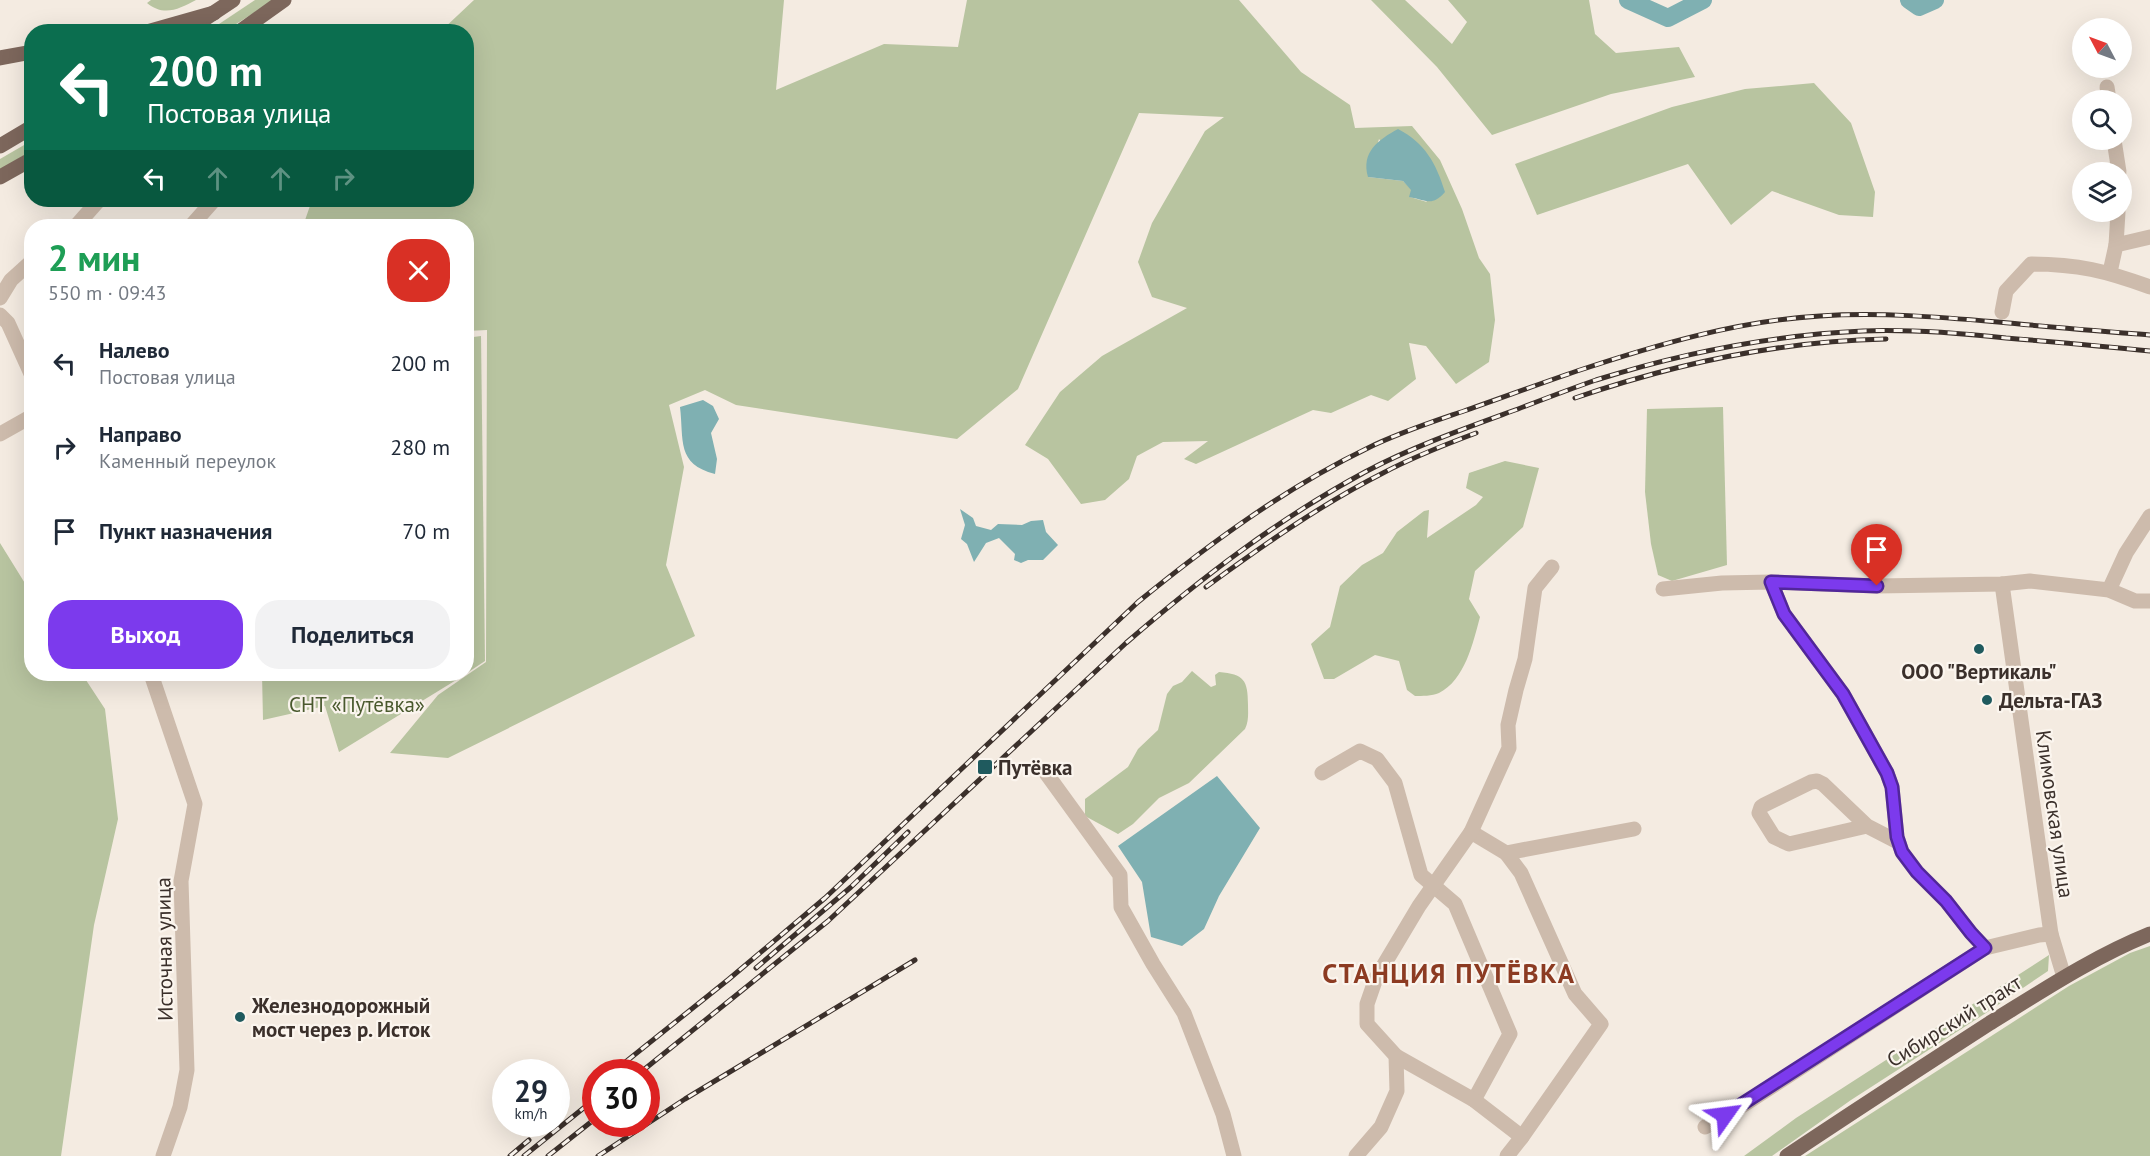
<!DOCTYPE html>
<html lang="ru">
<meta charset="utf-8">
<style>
body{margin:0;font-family:"PT Sans",sans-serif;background:#f2f2f3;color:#1f2937;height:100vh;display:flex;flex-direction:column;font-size:22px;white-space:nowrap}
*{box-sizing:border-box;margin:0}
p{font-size:20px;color:#747a83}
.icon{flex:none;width:33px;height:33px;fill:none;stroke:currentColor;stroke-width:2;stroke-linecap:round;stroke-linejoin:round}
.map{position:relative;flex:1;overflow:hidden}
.sheet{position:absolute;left:24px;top:219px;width:450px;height:462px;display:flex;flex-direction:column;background:#fff;border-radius:24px;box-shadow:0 6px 24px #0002}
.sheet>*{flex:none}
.guide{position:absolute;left:24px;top:24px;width:450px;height:183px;border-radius:24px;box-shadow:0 6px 24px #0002;background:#0b6e4f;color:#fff;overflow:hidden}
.needle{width:39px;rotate:311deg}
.controls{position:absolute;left:2072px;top:18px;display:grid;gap:12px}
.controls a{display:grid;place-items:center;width:60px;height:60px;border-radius:50%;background:#fff;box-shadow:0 6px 24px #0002;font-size:30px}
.speed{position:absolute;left:492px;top:1059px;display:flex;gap:12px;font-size:30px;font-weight:700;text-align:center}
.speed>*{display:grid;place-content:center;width:78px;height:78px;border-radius:50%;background:#fff;box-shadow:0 6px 24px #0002;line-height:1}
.speed small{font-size:15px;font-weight:400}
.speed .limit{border:9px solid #d22;background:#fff;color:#111}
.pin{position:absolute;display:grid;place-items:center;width:51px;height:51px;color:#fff;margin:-62px -26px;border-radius:50% 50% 50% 0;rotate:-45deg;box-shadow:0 0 6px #0007}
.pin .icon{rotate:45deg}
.me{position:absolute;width:66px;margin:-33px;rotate:59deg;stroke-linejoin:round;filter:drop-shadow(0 0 4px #0008)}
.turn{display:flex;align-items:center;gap:21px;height:126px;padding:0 24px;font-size:27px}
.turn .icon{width:78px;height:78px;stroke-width:2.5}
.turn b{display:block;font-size:42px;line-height:51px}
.lanes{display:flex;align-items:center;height:57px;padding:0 24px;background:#0003;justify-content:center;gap:30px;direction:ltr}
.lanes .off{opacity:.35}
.round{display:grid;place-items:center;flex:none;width:63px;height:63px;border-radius:24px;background:#f2f2f3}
.headline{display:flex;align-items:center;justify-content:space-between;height:102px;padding:0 24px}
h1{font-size:36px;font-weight:800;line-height:45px;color:#1e9e55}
.action{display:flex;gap:12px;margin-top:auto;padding:12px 24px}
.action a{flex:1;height:69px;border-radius:24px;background:#7c3aed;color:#fff;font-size:24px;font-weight:800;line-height:69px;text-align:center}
.action a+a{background:#f2f2f3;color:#1f2937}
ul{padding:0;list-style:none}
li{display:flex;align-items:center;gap:18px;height:84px;padding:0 24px}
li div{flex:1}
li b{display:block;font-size:22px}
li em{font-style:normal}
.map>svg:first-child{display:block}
.green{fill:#b8c4a0;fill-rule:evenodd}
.water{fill:#7fb0b2}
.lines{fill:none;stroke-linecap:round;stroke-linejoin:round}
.river{stroke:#7fb0b2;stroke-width:18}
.minor{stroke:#cdbbac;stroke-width:15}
.major{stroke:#7d675c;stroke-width:15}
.rail-casing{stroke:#3b302b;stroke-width:5}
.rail{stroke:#fbf5ee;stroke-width:3;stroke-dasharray:9;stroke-linecap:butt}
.route-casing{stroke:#51269a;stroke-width:15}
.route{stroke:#7c3aed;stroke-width:10}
.poi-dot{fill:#1f5a5e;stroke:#fbf5ee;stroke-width:2}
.labels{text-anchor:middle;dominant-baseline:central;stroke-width:4.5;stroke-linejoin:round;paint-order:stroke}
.poi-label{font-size:21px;font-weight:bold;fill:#3b302b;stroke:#fbf5ee;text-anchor:start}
.park-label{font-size:21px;fill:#4a5a2e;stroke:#fbf5ee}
.street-label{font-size:21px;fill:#3b302b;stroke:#fbf5ee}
.district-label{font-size:27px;font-weight:bold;letter-spacing:1.5px;fill:#8c3b22;stroke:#fbf5ee}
</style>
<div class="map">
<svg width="2150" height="1156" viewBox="0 0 2150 1156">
<rect width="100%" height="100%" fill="#f4ebe1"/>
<g class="green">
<path d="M151,0h45c-17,9 -32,17 -49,3z"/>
<polygon points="255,0 274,0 225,31 207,32"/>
<path d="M474,0h310l-8,90 108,-46 74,3 9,-47h272l62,72 49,33 5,23 57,-2 28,34 22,49 17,49 11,16 5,46 -6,42 -33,22 -30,-38 -17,-3 7,36 -28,22 -17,-6 -40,18 -18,-3 -117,54 -12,-5 24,-18 -45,1 -26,14 -8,23 -24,21 -24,4 -33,-45 -23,-14 35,-53 42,-36 85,-48 -35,-11 -14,-35 14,-39 53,-92 19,-14 -85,-4 -121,276 -61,50 -221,-34 -31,-15 -36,15 15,62 -18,98 29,71 -247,122 -58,-5 48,-58 48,-33 1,-332 -20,1 -1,-105h-163l9,-26h154v-168l-25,-1zM1379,139l48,63 -17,-5 2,-7 -9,-9 -35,-4z"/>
<polygon points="1371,0 1405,0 1452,44 1467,22 1448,0 1589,0 1595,34 1616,53 1679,47 1695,77 1611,94 1492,135 1437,67"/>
<polygon points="1814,83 1851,123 1875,192 1873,217 1839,215 1772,191 1731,225 1688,164 1537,215 1515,164 1672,107 1745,89"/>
<polygon points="31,141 31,151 0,170 0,159"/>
<polygon points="481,336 485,661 467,673 466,338"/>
<polygon points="1723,407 1727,565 1672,581 1658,575 1651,544 1645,492 1647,409"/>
<path d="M1505,461l34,7 -16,59 -48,44 -6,28 11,18c-7,26 -15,63 -41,76 -7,3 -17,3 -24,3l-8,-6 -8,-29 -24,-6 -41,24h-10l-13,-35 19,-17 10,-41 22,-21 21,-12 14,-21 27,-21 5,-1 -2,28 49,-33 7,-8 -17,-9 3,-15z"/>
<polygon points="0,543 31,593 32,674 82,674 105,709 118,819 94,925 61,1156 0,1156"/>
<path d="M1192,671l19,16 5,-2 -1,-10 4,-3c25,2 29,8 29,33 0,8 1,16 -3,24l-56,54 -30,15 -26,26 -15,10 -33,-18v-17l43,-32 10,-18 20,-19 9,-36 6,-8 9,-4z"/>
<polygon points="262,674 466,674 339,752 325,706 263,720"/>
<polygon points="2150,946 2150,1156 1805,1156 2069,986 2130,953"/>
<polygon points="2049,955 2048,971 1986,1013 1851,1100 1772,1156 1744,1156 1796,1118"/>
</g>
<g class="water">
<path d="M1398,129c27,14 38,34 47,63 -13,15 -19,8 -36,5l2,-7 -8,-9 -35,-4c-7,-25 10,-37 30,-48z"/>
<path d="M703,400l10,6 6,13 -8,14 6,26 -2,15c-39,-10 -31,-34 -35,-67z"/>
<polygon points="960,509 973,518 976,526 991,530 998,524 1022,525 1031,521 1043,520 1046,532 1058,545 1043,560 1028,560 1021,563 1014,560 1015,554 999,538 986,543 974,562 967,544 961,539 965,525"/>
<polygon points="1217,776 1260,828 1219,896 1204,929 1182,946 1151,937 1142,882 1118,846"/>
</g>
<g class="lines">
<g class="river">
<polyline points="1628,0 1668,18 1703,0"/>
<polyline points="1909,0 1919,7 1935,0"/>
</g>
<g class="minor">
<polyline points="2107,87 2109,100"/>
<polyline points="2114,140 2119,172"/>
<polyline points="76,226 99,200"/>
<polyline points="191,226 214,200"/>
<polyline points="2116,245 2118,212"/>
<polyline points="2110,272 2116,245 2150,237"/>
<polyline points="0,298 11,280 32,261"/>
<path d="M2002,312l4,-21 25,-27c47,0 75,7 119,23"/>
<polyline points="0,315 8,323 32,376"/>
<polyline points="0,434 32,416"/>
<polyline points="1771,582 1784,614 1843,694 1887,773 1892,787 1897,837 1902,852 1917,872 1946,901 1971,933 1985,948"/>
<polyline points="2002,584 2051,934 2064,977"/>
<polyline points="1663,589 1722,583 1771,582 1877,586 2002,584 2030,581 2109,590 2135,601 2150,601"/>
<polyline points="2109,590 2126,553 2150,516"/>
<polyline points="151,674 195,804 181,881 187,1070 180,1107 163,1156"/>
<polyline points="1046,773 1120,875 1121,907 1153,964 1184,1013 1223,1114 1234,1156"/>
<polyline points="1322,773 1360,751 1377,759 1395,783 1421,875 1455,904 1510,1034 1474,1100"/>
<polyline points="1867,826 1789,844 1774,837 1759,813 1761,807 1764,805 1811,782 1817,781 1823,784 1867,826 1898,842"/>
<polyline points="1471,832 1506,853 1521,873 1575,994 1601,1024 1522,1137 1507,1156"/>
<polyline points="1506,853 1634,829"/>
<polyline points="1396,1056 1474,1100 1522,1137"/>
<polyline points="1705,1127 1745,1104 1985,948 2039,935 2051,934"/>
<polyline points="1356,1156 1381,1127 1397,1091 1396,1056 1367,1024 1367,1004 1376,978 1419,906 1471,832 1509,748 1508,725 1516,690 1525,659 1535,588 1552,567"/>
</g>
<g class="major">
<polyline points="206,18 233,0"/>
<polyline points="147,32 214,13"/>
<polyline points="239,32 284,0"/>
<polyline points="0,58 32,52"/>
<polyline points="0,146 32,127"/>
<polyline points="0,177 32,159"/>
<path d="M1787,1156c67,-45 135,-89 203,-133 52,-32 103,-66 160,-89"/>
</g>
<defs>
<g id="rail">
<path d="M1575,398c99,-34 205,-57 311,-59"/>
<path d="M1206,587c56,-41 114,-82 177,-114 30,-16 61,-28 93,-40"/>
<polyline points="756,968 851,887 908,832"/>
<path d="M613,1072l116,-93 96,-81 313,-296c71,-58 147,-114 230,-154 30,-15 64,-26 96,-37 37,-13 75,-27 113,-40 79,-26 159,-50 243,-55 59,-4 119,1 178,6 51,5 102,9 152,13"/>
<path d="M641,1072l187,-151 298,-278c75,-65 152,-124 239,-171 49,-26 101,-44 153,-63 26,-10 52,-20 78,-29 86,-27 177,-45 267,-49 48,-2 96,2 143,7 48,4 96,8 144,13"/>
<polyline points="510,1156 529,1140"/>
<polyline points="524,1156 596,1098"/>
<polyline points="548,1156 596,1118"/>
<polyline points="598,1156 685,1099 915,960"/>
</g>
</defs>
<use href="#rail" class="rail-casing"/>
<use href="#rail" class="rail"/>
</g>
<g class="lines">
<defs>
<polyline id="route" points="1725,1115 1985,948 1971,933 1946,901 1917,872 1902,852 1897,837 1892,787 1887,773 1843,694 1784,614 1771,582 1877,586"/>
</defs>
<use href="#route" class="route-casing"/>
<use href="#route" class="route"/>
</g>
<g class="poi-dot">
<circle cx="1979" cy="649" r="6"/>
<circle cx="1987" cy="700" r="6"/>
<rect x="977" y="759" width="16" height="16" rx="3"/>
<circle cx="240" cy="1017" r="6"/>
</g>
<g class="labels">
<g class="poi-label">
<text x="1979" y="671" text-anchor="middle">ООО "Вертикаль"</text>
<text x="1999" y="700">Дельта-ГАЗ</text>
<text x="998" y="767">Путёвка</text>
<text x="252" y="1005">Железнодорожный<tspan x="252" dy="24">мост через р. Исток</tspan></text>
</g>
<g class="park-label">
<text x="357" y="704">СНТ «Путёвка»</text>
</g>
<g class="street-label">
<text transform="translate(2055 814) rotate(82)">Климовская улица</text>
<text transform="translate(164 949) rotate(-91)">Источная улица</text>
<text transform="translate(1954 1021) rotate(-32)">Сибирский тракт</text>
</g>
<g class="district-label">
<text x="1449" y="973">СТАНЦИЯ ПУТЁВКА</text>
</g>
</g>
</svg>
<div class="controls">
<a><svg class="needle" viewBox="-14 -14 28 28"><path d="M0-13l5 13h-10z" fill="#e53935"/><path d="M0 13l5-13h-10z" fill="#747a83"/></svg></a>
<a><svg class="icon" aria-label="search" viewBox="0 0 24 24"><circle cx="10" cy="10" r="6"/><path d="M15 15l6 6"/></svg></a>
<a><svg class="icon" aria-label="layers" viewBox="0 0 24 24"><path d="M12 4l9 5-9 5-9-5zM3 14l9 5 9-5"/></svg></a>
</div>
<div class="speed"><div>29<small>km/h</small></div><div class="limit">30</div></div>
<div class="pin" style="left:1877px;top:586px;background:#d93025"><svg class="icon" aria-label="arrive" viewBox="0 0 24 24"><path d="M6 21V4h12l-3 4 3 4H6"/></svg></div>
<svg class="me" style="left:1725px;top:1115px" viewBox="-20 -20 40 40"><path d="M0-17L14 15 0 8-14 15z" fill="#7c3aed" stroke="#fff" stroke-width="4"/></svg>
<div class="guide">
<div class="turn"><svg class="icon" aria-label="left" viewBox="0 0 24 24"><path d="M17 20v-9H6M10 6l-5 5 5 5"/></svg><div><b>200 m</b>Постовая улица</div></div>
<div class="lanes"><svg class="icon" aria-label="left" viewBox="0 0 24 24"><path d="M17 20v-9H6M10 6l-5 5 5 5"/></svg><svg class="icon off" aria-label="ahead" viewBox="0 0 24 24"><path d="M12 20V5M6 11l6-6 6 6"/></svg><svg class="icon off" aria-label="ahead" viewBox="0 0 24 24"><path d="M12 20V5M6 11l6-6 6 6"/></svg><svg class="icon off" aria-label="right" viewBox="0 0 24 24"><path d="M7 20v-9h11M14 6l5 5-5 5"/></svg></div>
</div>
<section class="sheet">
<div class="headline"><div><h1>2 мин</h1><p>550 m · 09:43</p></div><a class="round" style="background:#d93025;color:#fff"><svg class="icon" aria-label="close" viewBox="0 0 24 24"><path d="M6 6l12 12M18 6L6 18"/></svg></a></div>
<ul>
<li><svg class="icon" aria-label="left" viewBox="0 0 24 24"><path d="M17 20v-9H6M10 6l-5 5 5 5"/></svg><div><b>Налево</b><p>Постовая улица</p></div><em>200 m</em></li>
<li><svg class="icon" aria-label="right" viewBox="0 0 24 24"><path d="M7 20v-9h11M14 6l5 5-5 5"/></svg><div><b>Направо</b><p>Каменный переулок</p></div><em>280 m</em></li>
<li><svg class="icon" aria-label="arrive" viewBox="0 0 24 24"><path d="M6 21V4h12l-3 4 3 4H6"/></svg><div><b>Пункт назначения</b></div><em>70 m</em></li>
</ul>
<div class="action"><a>Выход</a><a>Поделиться</a></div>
</section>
</div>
